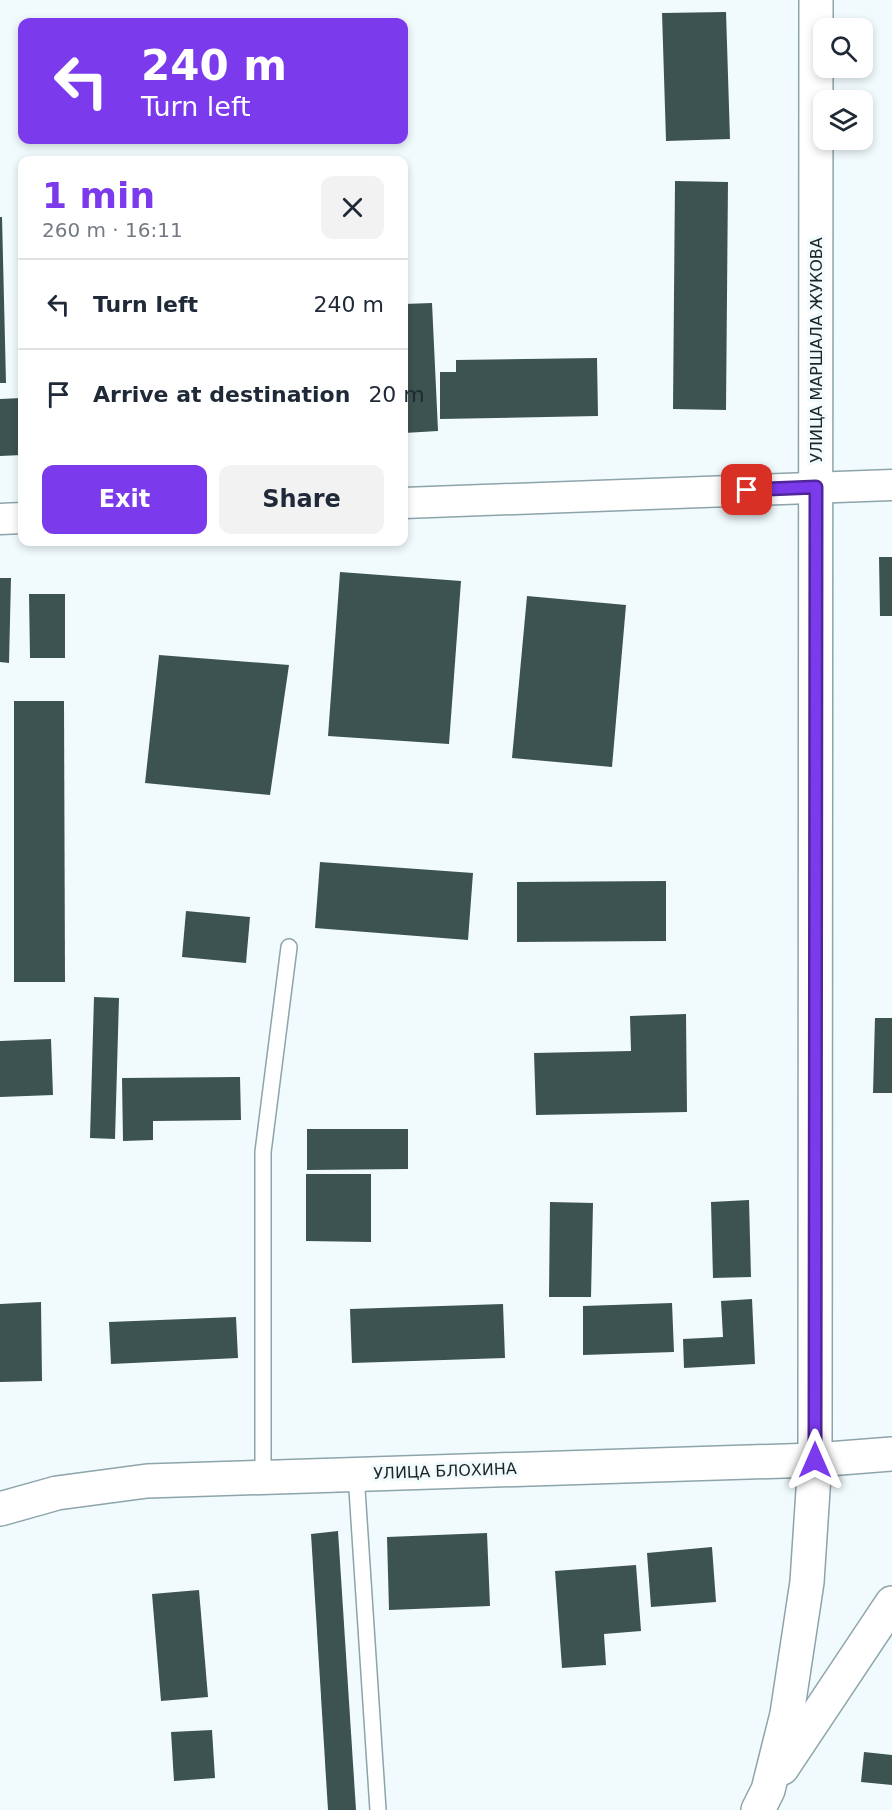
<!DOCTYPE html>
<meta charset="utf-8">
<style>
body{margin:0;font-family:"DejaVu Sans",sans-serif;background:#f2f2f3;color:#1f2937;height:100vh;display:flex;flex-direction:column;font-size:22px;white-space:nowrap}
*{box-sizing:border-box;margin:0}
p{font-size:20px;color:#747a83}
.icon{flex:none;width:33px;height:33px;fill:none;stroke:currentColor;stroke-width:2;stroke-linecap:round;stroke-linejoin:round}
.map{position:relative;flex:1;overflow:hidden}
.drawer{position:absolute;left:18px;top:156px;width:390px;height:390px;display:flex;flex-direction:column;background:#fff;border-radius:12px;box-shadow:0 3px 9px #0003}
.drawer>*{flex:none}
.banner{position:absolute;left:18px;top:18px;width:390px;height:126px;border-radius:12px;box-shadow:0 3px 9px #0003;background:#7c3aed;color:#fff;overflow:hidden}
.controls{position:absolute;left:813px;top:18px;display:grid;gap:12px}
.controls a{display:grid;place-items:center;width:60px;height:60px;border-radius:12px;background:#fff;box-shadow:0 3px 9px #0003;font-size:30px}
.pin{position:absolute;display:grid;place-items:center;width:51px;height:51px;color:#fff;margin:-26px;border-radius:12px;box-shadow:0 3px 9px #0006}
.me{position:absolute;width:66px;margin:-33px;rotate:0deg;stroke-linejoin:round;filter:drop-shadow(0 0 4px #0008)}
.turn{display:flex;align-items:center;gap:21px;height:126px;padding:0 24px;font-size:27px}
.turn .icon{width:78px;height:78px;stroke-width:2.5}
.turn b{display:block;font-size:42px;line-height:51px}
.round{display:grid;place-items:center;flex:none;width:63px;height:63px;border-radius:12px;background:#f2f2f3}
.headline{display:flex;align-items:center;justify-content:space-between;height:102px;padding:0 24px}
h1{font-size:36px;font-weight:600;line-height:45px;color:#7c3aed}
.primary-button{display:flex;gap:12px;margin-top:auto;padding:12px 24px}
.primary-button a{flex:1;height:69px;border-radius:12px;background:#7c3aed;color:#fff;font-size:24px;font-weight:600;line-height:69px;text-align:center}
.primary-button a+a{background:#f2f2f3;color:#1f2937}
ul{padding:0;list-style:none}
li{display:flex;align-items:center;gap:18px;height:90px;padding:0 24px;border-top:2px solid #e0e1e3}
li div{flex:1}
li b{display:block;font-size:22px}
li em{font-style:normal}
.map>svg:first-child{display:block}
.building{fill:#3d534f}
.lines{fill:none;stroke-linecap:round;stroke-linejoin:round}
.service-casing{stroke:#8ca4aa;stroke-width:18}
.minor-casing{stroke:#8ca4aa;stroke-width:33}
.tertiary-casing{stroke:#8ca4aa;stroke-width:36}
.secondary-casing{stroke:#8ca4aa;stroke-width:36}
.service{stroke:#fff;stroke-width:15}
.minor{stroke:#fff;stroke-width:30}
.tertiary{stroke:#fff;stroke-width:33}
.secondary{stroke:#fff;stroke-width:33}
.route-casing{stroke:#51269a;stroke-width:15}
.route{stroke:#7c3aed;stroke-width:10}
.labels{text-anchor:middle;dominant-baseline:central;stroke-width:6;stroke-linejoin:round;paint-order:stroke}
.street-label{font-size:16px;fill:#1c2528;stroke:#f1fbfe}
</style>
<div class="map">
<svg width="892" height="1810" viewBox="0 0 892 1810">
<rect width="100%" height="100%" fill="#f1fbfe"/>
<g class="building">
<polygon points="726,12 730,139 666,141 662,13"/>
<polygon points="675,181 728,182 726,410 673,409"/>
<polygon points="0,217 2,217 6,383 0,383"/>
<polygon points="432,303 438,431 404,433 404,304"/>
<polygon points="597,358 598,416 440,419 440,372 456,372 456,360"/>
<polygon points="22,398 22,455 0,456 0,399"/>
<polygon points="879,557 892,557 892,616 880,616"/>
<polygon points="340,572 461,581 449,744 328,736"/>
<polygon points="0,578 11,578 9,663 0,662"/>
<polygon points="29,594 65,594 65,658 30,658"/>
<polygon points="527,596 626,605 612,767 512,758"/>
<polygon points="159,655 289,665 270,795 145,783"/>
<polygon points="14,701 64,701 65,982 14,982"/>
<polygon points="320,862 473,873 468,940 315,928"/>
<polygon points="666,881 666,941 517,942 517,882"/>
<polygon points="186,911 250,917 246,963 182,957"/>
<polygon points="94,997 119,998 115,1139 90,1138"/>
<polygon points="686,1014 687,1112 536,1115 534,1053 631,1051 630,1016"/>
<polygon points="875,1018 892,1018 892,1093 873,1093"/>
<polygon points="51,1039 53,1095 0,1097 0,1041"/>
<polygon points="240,1077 241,1120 153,1121 153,1140 123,1141 122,1078"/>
<polygon points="307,1129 408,1129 408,1169 307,1170"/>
<polygon points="306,1174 371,1174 371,1242 306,1241"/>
<polygon points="749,1200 751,1277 713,1278 711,1202"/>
<polygon points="550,1202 593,1203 591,1297 549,1297"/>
<polygon points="752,1299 755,1364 684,1368 683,1339 723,1337 721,1301"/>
<polygon points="41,1302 42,1381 0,1382 0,1304"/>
<polygon points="672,1303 674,1352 583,1355 583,1306"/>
<polygon points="503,1304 505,1358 352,1363 350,1309"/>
<polygon points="236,1317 238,1358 111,1364 109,1322"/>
<polygon points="338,1531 356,1810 328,1810 311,1534"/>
<polygon points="487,1533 490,1606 389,1610 387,1537"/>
<polygon points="712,1547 716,1602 651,1607 647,1553"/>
<polygon points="636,1565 641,1631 604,1634 606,1665 562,1668 555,1571"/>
<polygon points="199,1590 208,1697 161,1701 152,1594"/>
<polygon points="212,1730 215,1778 174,1781 171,1732"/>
<polygon points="864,1752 892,1755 892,1785 861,1782"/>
</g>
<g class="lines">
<defs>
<g id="service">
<polyline points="356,1474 378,1810"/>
<polyline points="263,1477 263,1152 289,947"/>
</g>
<g id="minor">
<polyline points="404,503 892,485"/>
<polyline points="0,519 22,518"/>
</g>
<polyline id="tertiary" points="815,1460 816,0"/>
<g id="secondary">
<polyline points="0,1509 57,1493 147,1481 815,1460 892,1454"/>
<polyline points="782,1768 892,1603"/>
<polyline points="758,1810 768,1790 787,1714 807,1582 815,1460"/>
</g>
</defs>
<use href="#service" class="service-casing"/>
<use href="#minor" class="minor-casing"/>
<use href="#tertiary" class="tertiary-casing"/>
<use href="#secondary" class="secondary-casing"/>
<use href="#service" class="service"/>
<use href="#minor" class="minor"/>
<use href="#tertiary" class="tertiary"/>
<use href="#secondary" class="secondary"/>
</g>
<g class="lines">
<defs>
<polyline id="route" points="747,490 816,487 815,1460"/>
</defs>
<use href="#route" class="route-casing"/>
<use href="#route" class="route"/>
</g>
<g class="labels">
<g class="street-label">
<text transform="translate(816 350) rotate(-90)">УЛИЦА МАРШАЛА ЖУКОВА</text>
<text transform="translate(445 1471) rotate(-2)">УЛИЦА БЛОХИНА</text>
</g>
</g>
</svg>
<div class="controls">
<a><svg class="icon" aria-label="search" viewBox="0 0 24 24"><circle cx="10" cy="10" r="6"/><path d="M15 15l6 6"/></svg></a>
<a><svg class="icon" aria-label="layers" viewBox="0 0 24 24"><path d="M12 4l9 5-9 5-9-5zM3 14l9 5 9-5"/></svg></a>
</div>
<div class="pin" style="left:747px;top:490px;background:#d93025"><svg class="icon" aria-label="arrive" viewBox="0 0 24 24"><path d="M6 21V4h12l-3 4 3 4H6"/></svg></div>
<svg class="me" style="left:815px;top:1460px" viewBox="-20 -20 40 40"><path d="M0-17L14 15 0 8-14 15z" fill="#7c3aed" stroke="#fff" stroke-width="4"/></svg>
<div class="banner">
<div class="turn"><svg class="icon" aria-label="left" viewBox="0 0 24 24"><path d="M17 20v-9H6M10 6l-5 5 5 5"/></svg><div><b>240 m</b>Turn left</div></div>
</div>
<section class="drawer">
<div class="headline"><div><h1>1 min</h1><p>260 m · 16:11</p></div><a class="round"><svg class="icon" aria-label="close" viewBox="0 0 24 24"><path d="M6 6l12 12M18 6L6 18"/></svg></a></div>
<ul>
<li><svg class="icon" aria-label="left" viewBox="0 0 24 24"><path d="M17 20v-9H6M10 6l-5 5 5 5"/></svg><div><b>Turn left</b></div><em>240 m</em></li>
<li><svg class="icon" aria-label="arrive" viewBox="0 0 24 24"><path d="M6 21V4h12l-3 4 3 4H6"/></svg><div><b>Arrive at destination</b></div><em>20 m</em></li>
</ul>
<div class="primary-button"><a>Exit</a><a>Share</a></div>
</section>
</div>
